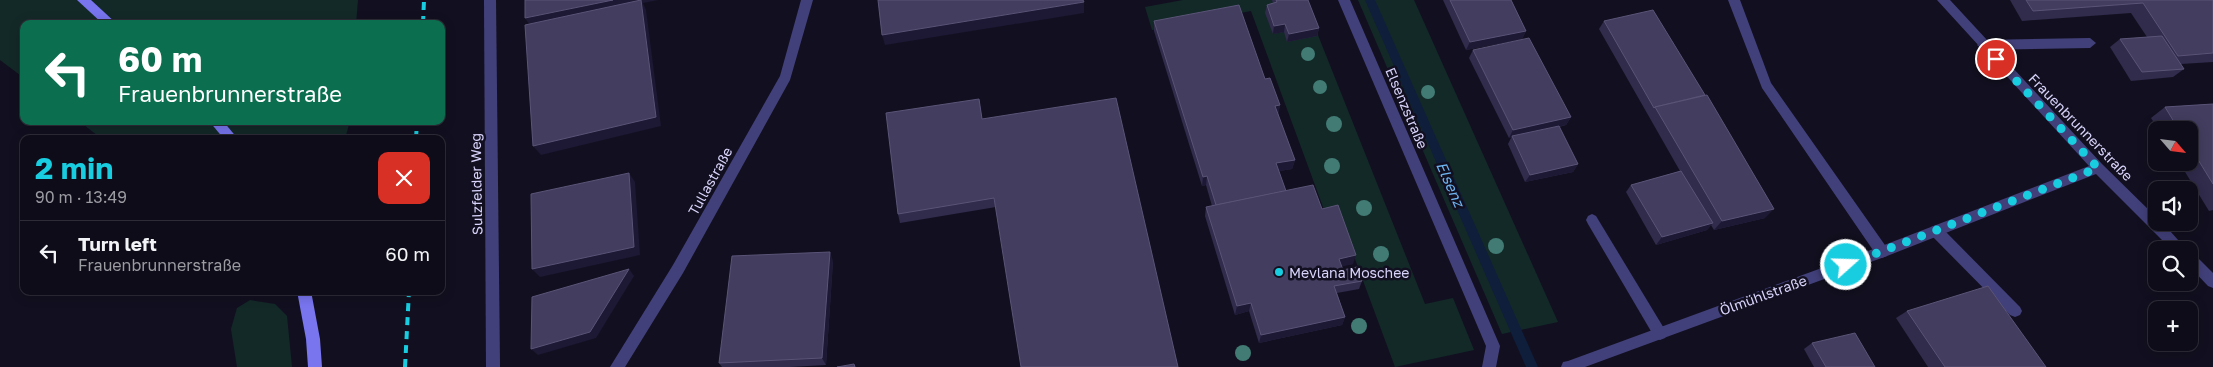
<!DOCTYPE html>
<meta charset="utf-8">
<style>
body{margin:0;font-family:"Golos Text",sans-serif;background:#171521;color:#f1f3f6;height:100vh;display:flex;flex-direction:column;font-size:19px;white-space:nowrap}
*{box-sizing:border-box;margin:0}
p{font-size:16px;color:#9b9ba2}
.icon{flex:none;width:28px;height:28px;fill:none;stroke:currentColor;stroke-width:2;stroke-linecap:round;stroke-linejoin:round}
.map{position:relative;flex:1;overflow:hidden}
.panel{position:absolute;left:20px;top:135px;width:425px;height:160px;display:flex;flex-direction:column;background:#0e0c18;border-radius:10px;box-shadow:0 2px 12px #0003,0 0 0 1px #2e2c37}
.panel>*{flex:none}
.top-card{position:absolute;left:20px;top:20px;width:425px;height:105px;border-radius:10px;box-shadow:0 2px 12px #0003,0 0 0 1px #2e2c37;background:#0b6e4f;color:#fff;overflow:hidden}
.needle{width:32px;rotate:118deg}
.tools{position:absolute;left:2148px;top:121px;display:grid;gap:10px}
.tools a{display:grid;place-items:center;width:50px;height:50px;border-radius:10px;background:#0e0c18;box-shadow:0 2px 12px #0003,0 0 0 1px #2e2c37;font-size:25px}
.pin{position:absolute;display:grid;place-items:center;width:42px;height:42px;color:#fff;margin:-21px;border:2px solid #fff;border-radius:50%;box-shadow:0 1px 5px #0007}
.me{position:absolute;width:55px;margin:-28px;rotate:70deg;stroke-linejoin:round;filter:drop-shadow(0 0 4px #0008)}
.turn{display:flex;align-items:center;gap:18px;height:105px;padding:0 15px;font-size:22px}
.turn .icon{width:65px;height:65px;stroke-width:2.5}
.turn b{display:block;font-size:35px;line-height:42px}
.round{display:grid;place-items:center;flex:none;width:52px;height:52px;border-radius:10px;background:#171521}
.summary{display:flex;align-items:center;justify-content:space-between;height:85px;padding:0 15px}
h1{font-size:30px;font-weight:700;line-height:38px;color:#19cde0}
ul{padding:0;list-style:none}
li{display:flex;align-items:center;gap:15px;height:65px;padding:0 15px;border-top:1px solid #2e2c37}
li div{flex:1}
li b{display:block;font-size:19px}
li em{font-style:normal}
.map>svg:first-child{display:block}
.green{fill:#132928}
.lines{fill:none;stroke-linecap:round;stroke-linejoin:round}
.stream{fill:#0f1e3a;fill-rule:evenodd}
.lane{fill:#42407a;fill-rule:evenodd}
.street{fill:#42407a;fill-rule:evenodd}
.secondary{fill:#7875ef;fill-rule:evenodd}
.rail{stroke:#19cde0;stroke-width:4;stroke-dasharray:8 6;stroke-linecap:butt}
.tree{fill:#417b73}
.wall{fill:#312b4c}
.shaded-wall{fill:#1d1833}
.building{fill:#433d5f;stroke:#5a5477}
.route{stroke:#19cde0;stroke-width:9;stroke-dasharray:0 16.2}
.poi-dot{fill:#19cde0;stroke:#121020;stroke-width:2}
.labels{text-anchor:middle;dominant-baseline:central;stroke-width:5;stroke-linejoin:round;paint-order:stroke}
.street-label{font-size:14px;fill:#d8d3fa;stroke:#121020}
.poi-label{font-size:14px;fill:#d8d3fa;stroke:#121020;text-anchor:start}
.water-label{font-size:15px;font-style:italic;fill:#6db3ef;stroke:#121020}
</style>
<div class="map">
<svg width="2213" height="367" viewBox="0 0 2213 367">
<rect width="100%" height="100%" fill="#121020"/>
<g class="green">
<polygon points="0,0 358,0 356,24 24,24 24,78 0,60"/>
<polygon points="1183,0 1304,0 1425,304 1453,298 1474,350 1395,367 1338,213 1326,215 1251,11 1152,30 1145,7"/>
<polygon points="1358,0 1414,0 1558,322 1502,334"/>
<polygon points="79,121 350,121 345,139 102,139"/>
<polygon points="250,300 275,304 287,316 292,367 237,367 231,329 237,308"/>
</g>
<g class="lines">
<polygon class="stream" points="1365,0 1375,0 1538,367 1526,367"/>
<g class="lane">
<polygon points="1728,0 1740,0 1771,83 1887,248 1888,252 1887,256 1882,258 1877,256 1762,88"/>
<polygon points="2090,38 2096,43 2090,48 1983,50 1977,45 1983,40"/>
<polygon points="1592,214 1596,216 1665,330 1667,334 1665,338 1660,340 1655,338 1588,224 1586,220 1588,216"/>
<polygon points="1936,225 1941,227 2020,307 2022,311 2020,315 2015,317 2010,315 1931,235 1930,231 1931,227"/>
</g>
<g class="street">
<polygon points="484,0 496,0 500,367 486,367"/>
<polygon points="801,0 813,0 790,80 683,273 625,367 610,367 673,265 780,76"/>
<polygon points="1338,0 1350,0 1500,346 1496,367 1482,367 1486,346"/>
<polygon points="1937,0 1950,0 2102,164 2156,217 2156,222 2162,222 2187,250 2172,250 2096,174 1887,256 1585,367 1561,367 1563,362 1568,361 1879,247 2089,166"/>
<polygon points="2189,252 2194,254 2213,273 2213,288 2208,286 2189,266"/>
</g>
<g class="secondary">
<polygon points="77,0 91,0 117,24 103,24"/>
<polygon points="209,121 223,121 238,139 224,139"/>
<polygon points="297,291 311,291 320,339 322,367 308,367 306,339"/>
</g>
<g class="rail">
<polyline points="423,24 424,0"/>
<polyline points="416,139 417,121"/>
<polyline points="405,367 409,291"/>
</g>
</g>
<g class="tree">
<circle cx="1308" cy="54" r="7"/>
<circle cx="1320" cy="87" r="7"/>
<circle cx="1428" cy="92" r="7"/>
<circle cx="1334" cy="124" r="8"/>
<circle cx="1332" cy="166" r="8"/>
<circle cx="1364" cy="208" r="8"/>
<circle cx="1496" cy="246" r="8"/>
<circle cx="1381" cy="254" r="8"/>
<circle cx="1359" cy="326" r="8"/>
<circle cx="1243" cy="353" r="8"/>
</g>
<g class="wall">
<polygon points="1272,0 1308,0 1319,28 1317,36 1287,42 1284,32 1273,34 1265,13 1267,5 1273,3"/>
<polygon points="1443,0 1511,0 1526,31 1522,39 1466,50"/>
<polygon points="2010,0 2213,0 2213,62 2181,64 2184,69 2173,77 2131,81 2110,47 2120,39 2147,37 2131,13 2022,21"/>
<polygon points="1154,21 1265,79 1280,105 1278,114 1295,160 1292,169 1279,171 1286,191 1322,209 1353,264 1341,266 1343,270 1362,281 1359,289 1337,293 1345,317 1342,325 1259,343 1249,311 1235,315 1205,216 1206,207 1212,206 1206,185 1202,186 1154,31"/>
<polygon points="1604,21 1765,218 1714,230 1711,225 1707,230 1656,245 1626,192 1631,185 1680,171 1599,29"/>
<polygon points="1473,50 1571,117 1566,125 1559,127 1578,164 1573,172 1525,182 1508,144 1511,138 1509,138 1469,58"/>
<polygon points="979,99 996,207 900,223 898,214"/>
<polygon points="2213,104 2213,210 2209,211 2179,162 2189,162 2189,130 2159,130 2151,118 2165,107"/>
<polygon points="833,261 826,365 790,367 722,367 719,363"/>
<polygon points="1907,311 2046,367 1928,367 1896,318"/>
<polygon points="1812,343 1875,367 1814,367 1804,349"/>
</g>
<g class="shaded-wall">
<polygon points="613,0 658,0 643,3 646,10 661,126 541,155 533,146 531,27 525,18"/>
<polygon points="1084,2 1084,13 885,45 882,35"/>
<polygon points="1285,24 1284,32 1273,34 1274,26"/>
<polygon points="1319,28 1317,36 1287,42 1289,34"/>
<polygon points="1526,31 1522,39 1466,50 1470,42"/>
<polygon points="1280,105 1278,115 1275,106"/>
<polygon points="1571,117 1566,125 1512,137 1512,136 1511,138 1509,138 1513,130"/>
<polygon points="1295,160 1292,169 1274,172 1276,163"/>
<polygon points="1578,164 1573,172 1525,182 1530,175"/>
<polygon points="629,173 635,182 640,255 540,277 532,269"/>
<polygon points="1207,176 1206,185 1202,186 1203,177"/>
<polygon points="1774,209 1765,218 1714,230 1722,221"/>
<polygon points="1713,223 1707,230 1656,245 1662,237"/>
<polygon points="830,252 833,261 826,365 822,358"/>
<polygon points="1356,255 1353,264 1335,268 1339,259"/>
<polygon points="629,269 634,276 596,338 538,355 531,349"/>
<polygon points="1251,303 1249,311 1235,315 1237,306"/>
<polygon points="1345,317 1342,325 1259,343 1261,335"/>
</g>
<g class="building">
<polygon points="525,0 613,0 525,18"/>
<polygon points="641,0 656,117 533,146 525,25"/>
<polygon points="878,0 1083,0 1084,2 882,35"/>
<polygon points="1276,0 1308,0 1319,28 1289,34 1285,24 1274,26 1267,5 1277,2"/>
<polygon points="1450,0 1511,0 1526,31 1470,42"/>
<polygon points="2026,0 2213,0 2213,53 2178,56 2143,3 2033,11"/>
<polygon points="1239,5 1265,79 1270,78 1280,105 1275,106 1295,160 1276,163 1286,191 1216,205 1207,176 1203,177 1154,21"/>
<polygon points="1653,10 1705,95 1655,107 1654,108 1604,21"/>
<polygon points="2162,36 2184,69 2142,72 2120,39"/>
<polygon points="1529,38 1571,117 1513,130 1473,50"/>
<polygon points="1707,95 1774,209 1722,221 1655,107"/>
<polygon points="1116,98 1178,367 1021,367 994,198 898,214 886,113 979,99 982,119"/>
<polygon points="2213,104 2213,184 2189,145 2189,130 2179,130 2165,107"/>
<polygon points="1559,126 1578,164 1530,175 1512,136"/>
<polygon points="1681,171 1713,223 1662,237 1631,185"/>
<polygon points="629,173 634,247 532,269 531,194"/>
<polygon points="1313,185 1322,209 1338,205 1356,255 1339,259 1343,270 1357,267 1362,281 1334,286 1345,317 1261,335 1251,303 1237,306 1206,207"/>
<polygon points="830,252 822,358 719,363 732,256"/>
<polygon points="629,269 590,332 531,349 532,297"/>
<polygon points="1988,286 2046,367 1945,367 1907,311"/>
<polygon points="1855,333 1875,367 1826,367 1812,343"/>
<polygon points="854,364 855,367 837,367"/>
</g>
<g class="lines">
<polyline class="route" points="1846,265 2098,168 1996,59"/>
</g>
<circle class="poi-dot" cx="1279" cy="272" r="5"/>
<g class="labels">
<g class="street-label">
<text transform="translate(1407 108) rotate(67)">Elsenzstraße</text>
<text transform="translate(2081 127) rotate(46)">Frauenbrunnerstraße</text>
<text transform="translate(710 181) rotate(-61)">Tullastraße</text>
<text transform="translate(476 184) rotate(-91)">Sulzfelder Weg</text>
<text transform="translate(1763 295) rotate(-20)">Ölmühlstraße</text>
</g>
<g class="poi-label">
<text x="1289" y="272">Mevlana Moschee</text>
</g>
<g class="water-label">
<text transform="translate(1451 184) rotate(66)">Elsenz</text>
</g>
</g>
</svg>
<div class="tools">
<a><svg class="needle" viewBox="-14 -14 28 28"><path d="M0-13l5 13h-10z" fill="#e53935"/><path d="M0 13l5-13h-10z" fill="#9b9ba2"/></svg></a>
<a><svg class="icon" aria-label="sound" viewBox="0 0 24 24"><path d="M4 9h4l5-4v14l-5-4H4zM17 9q2 3 0 6"/></svg></a>
<a><svg class="icon" aria-label="search" viewBox="0 0 24 24"><circle cx="10" cy="10" r="6"/><path d="M15 15l6 6"/></svg></a>
<a>+</a>
</div>
<div class="pin" style="left:1996px;top:59px;background:#d93025"><svg class="icon" aria-label="arrive" viewBox="0 0 24 24"><path d="M6 21V4h12l-3 4 3 4H6"/></svg></div>
<svg class="me" style="left:1846px;top:265px" viewBox="-20 -20 40 40"><circle r="17" fill="#19cde0" stroke="#fff" stroke-width="3"/><path d="M0-11L8 9 0 5-8 9z" fill="#fff"/></svg>
<div class="top-card">
<div class="turn"><svg class="icon" aria-label="left" viewBox="0 0 24 24"><path d="M17 20v-9H6M10 6l-5 5 5 5"/></svg><div><b>60 m</b>Frauenbrunnerstraße</div></div>
</div>
<section class="panel">
<div class="summary"><div><h1>2 min</h1><p>90 m · 13:49</p></div><a class="round" style="background:#d93025;color:#fff"><svg class="icon" aria-label="close" viewBox="0 0 24 24"><path d="M6 6l12 12M18 6L6 18"/></svg></a></div>
<ul>
<li><svg class="icon" aria-label="left" viewBox="0 0 24 24"><path d="M17 20v-9H6M10 6l-5 5 5 5"/></svg><div><b>Turn left</b><p>Frauenbrunnerstraße</p></div><em>60 m</em></li>
</ul>
</section>
</div>
